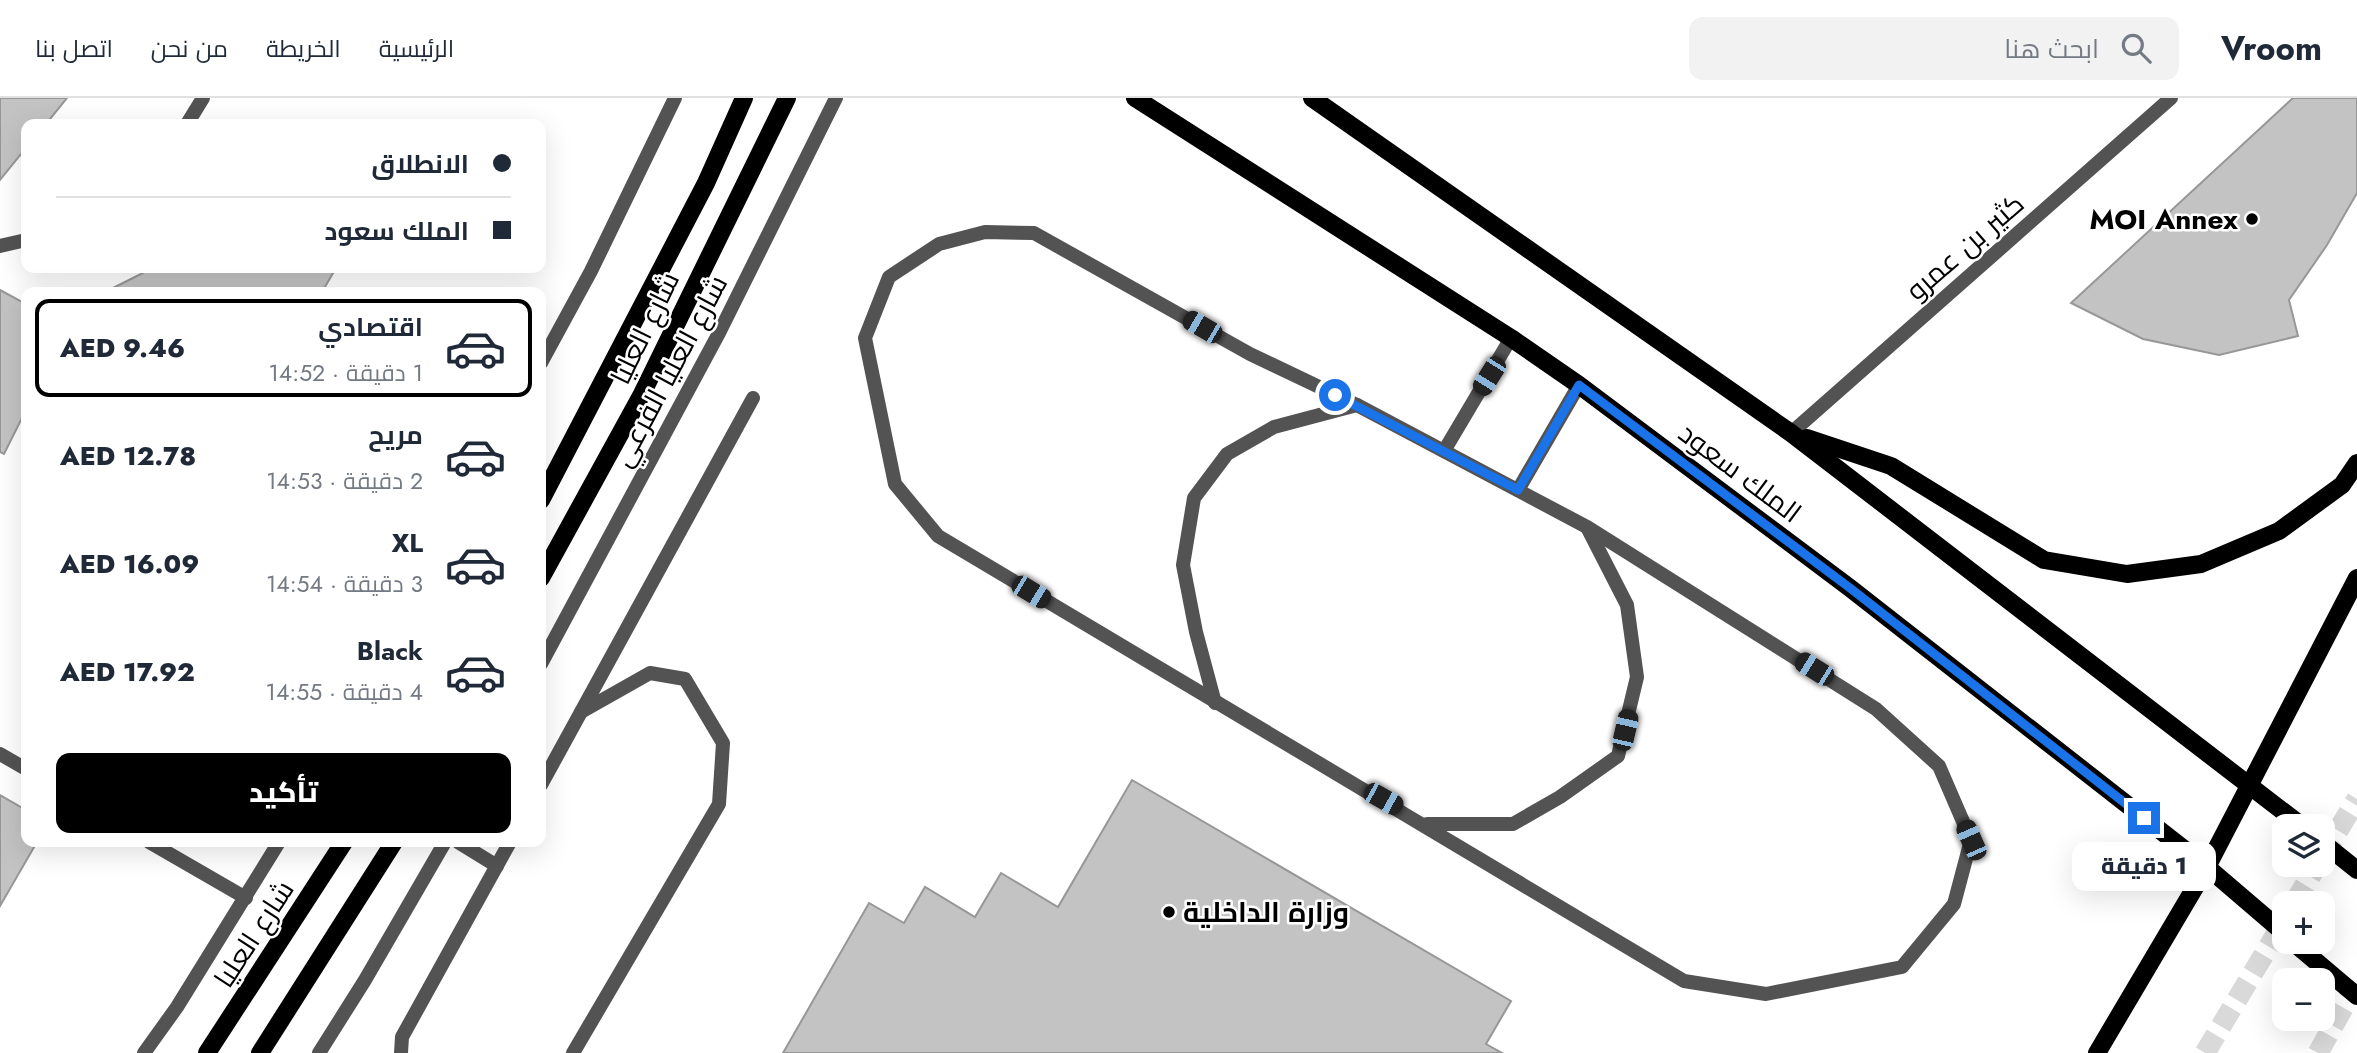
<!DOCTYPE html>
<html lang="ar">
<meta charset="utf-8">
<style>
body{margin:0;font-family:Jost,Cairo,sans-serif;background:#f2f2f3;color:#1f2937;direction:rtl;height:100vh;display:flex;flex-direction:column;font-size:26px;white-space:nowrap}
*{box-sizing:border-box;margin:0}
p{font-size:23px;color:#747a83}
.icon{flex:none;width:38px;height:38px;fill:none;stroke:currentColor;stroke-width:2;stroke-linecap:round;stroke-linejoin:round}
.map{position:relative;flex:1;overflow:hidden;direction:ltr}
.panel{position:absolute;left:21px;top:189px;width:525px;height:560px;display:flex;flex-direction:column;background:#fff;border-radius:14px;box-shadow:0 7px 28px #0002;direction:rtl}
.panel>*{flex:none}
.hud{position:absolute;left:21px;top:21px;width:525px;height:154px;border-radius:14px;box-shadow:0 7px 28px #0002;direction:rtl;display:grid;align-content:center;height:154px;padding:0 35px;background:#fff}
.controls{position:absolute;left:2272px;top:716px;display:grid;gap:14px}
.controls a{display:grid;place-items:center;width:63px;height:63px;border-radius:14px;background:#fff;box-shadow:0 7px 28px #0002;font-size:35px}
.end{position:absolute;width:32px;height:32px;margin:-16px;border:9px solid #1a73e8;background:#fff;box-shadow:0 0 0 4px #fff}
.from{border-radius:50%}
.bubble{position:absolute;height:49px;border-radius:14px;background:#fff;box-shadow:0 7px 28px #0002;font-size:23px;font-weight:800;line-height:49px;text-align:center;direction:rtl}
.car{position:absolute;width:21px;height:42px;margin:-21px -10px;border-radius:9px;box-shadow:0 0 5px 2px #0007;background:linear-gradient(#222 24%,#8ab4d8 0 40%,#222 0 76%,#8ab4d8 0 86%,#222 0)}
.hud b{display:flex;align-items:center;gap:24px;height:66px;font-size:26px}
.hud b+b{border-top:2px solid #e0e1e3}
.hud i{width:18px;height:18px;background:#1f2937}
ul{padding:12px 0 0;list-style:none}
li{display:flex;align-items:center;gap:21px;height:98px;margin:0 14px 10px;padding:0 21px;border:4px solid transparent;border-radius:14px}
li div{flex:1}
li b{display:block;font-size:26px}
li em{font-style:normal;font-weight:800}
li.selected{border-color:#000}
li>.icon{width:63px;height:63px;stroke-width:1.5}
.button{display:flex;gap:14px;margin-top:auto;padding:14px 35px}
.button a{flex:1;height:80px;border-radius:14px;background:#000;color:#fff;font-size:28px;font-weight:800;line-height:80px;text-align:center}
header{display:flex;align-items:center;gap:42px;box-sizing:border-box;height:98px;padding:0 35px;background:#fff;border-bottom:2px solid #e0e1e3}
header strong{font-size:33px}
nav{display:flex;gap:38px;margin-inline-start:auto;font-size:24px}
.search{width:490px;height:63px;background:#f2f2f3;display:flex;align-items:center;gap:18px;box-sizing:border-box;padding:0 24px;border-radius:14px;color:#747a83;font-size:26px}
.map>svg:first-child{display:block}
.building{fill:#c3c3c3;stroke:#979797;stroke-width:2}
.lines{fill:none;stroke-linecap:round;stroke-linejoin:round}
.motorway-tunnel{stroke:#d9d9d9;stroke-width:21;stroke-dasharray:21 10;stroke-linecap:butt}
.service{stroke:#535353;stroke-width:14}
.minor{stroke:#535353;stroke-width:14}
.tertiary{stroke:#535353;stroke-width:14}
.primary{stroke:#000;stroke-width:18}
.route{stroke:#1a73e8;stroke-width:9}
.poi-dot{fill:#000;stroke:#fff;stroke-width:2.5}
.labels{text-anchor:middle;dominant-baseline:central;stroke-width:5;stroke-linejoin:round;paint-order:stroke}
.poi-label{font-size:28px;font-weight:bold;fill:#000;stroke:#fff;text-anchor:end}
.street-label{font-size:28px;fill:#000;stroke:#fff}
</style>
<header>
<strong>Vroom</strong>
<div class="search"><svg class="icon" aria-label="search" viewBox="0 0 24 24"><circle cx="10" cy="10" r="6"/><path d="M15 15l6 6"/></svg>ابحث هنا</div>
<nav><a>الرئيسية</a><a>الخريطة</a><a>من نحن</a><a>اتصل بنا</a></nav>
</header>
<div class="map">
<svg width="2357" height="955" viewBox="0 0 2357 955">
<rect width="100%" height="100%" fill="#fff"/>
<g class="building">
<path d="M0 0H67L46 26H26V50L0 82Z"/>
<path d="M2293 0H2357V95L2327 147 2289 202 2298 238 2219 257 2143 241 2071 205Z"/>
<path d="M146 170H336L322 194H105L143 175Z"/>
<path d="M0 192 26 206V312L4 356 0 354Z"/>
<path d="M1132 682 1511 903 1486 946 1502 955H783L869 805 904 825 925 789 975 819 1001 775 1058 809Z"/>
<path d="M0 697 26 712V744H37L0 808Z"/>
</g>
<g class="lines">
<g class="motorway-tunnel">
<path d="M2322 759 2357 701"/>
<path d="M2294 805 2318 766"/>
<path d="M2205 955 2284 823"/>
<path d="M2318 955 2357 885"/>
</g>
<g class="service">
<path d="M187 26 203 0"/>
<path d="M985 134 1034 135 1250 256 1357 307 1587 429 1876 611 1939 668 1971 742 1954 806 1902 869 1766 896 1684 883 938 438 895 386 865 240 889 179 939 146Z"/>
<path d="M0 148 26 142"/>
<path d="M1444 353 1511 240"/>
<path d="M1518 392 1579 287"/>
<path d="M1215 605 1196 534 1183 467 1194 400 1227 356 1274 329 1357 307"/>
<path d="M0 656 26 671"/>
<path d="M541 687 753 300"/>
<path d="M1427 726H1513L1560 699 1618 658 1637 579 1627 507 1588 431"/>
<path d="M149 744 246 800"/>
<path d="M458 744 497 768"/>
<path d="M401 955 402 939 510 744"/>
<path d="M573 955 719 706 723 645 685 581 650 575 581 614"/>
</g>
<path class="minor" d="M1791 335 2171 0"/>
<g class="tertiary">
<path d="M541 265 591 173 675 0"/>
<path d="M541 566 719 235 836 0"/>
<path d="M144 955 177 909 279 744"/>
<path d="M319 955 365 882 445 744"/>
</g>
<g class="primary">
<path d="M1135 0 1511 240 1579 287 1850 490 2207 769 2284 835"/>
<path d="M1312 0 1791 335 2302 728"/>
<path d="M1807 340 1891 368 2044 462 2127 476 2201 466 2279 433 2342 387 2357 365"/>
<path d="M541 402 706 85 744 0"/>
<path d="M541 480 642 296 787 0"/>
<path d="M2322 744 2357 772"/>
<path d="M2293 844 2357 898"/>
<path d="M207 955 344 744"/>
<path d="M260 955 394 744"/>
<path d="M2097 955 2207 769 2357 480"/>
</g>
</g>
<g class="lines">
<path class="route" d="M1335 297 1518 392 1579 287 1850 490 2144 720"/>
</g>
<g class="poi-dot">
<circle cx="2252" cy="121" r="7"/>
<circle cx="1169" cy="814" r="7"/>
</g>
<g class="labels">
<g class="poi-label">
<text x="2238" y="121">MOI Annex</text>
<text x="1183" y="814" text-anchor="start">وزارة الداخلية</text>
</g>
<g class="street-label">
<text transform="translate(1965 149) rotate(-41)">كثير بن عمرو</text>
<text transform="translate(645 230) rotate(-64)">شارع العليا</text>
<text transform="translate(670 273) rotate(-62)">شارع العليا الفرعي</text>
<text transform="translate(1740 375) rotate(37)">الملك سعود</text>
<text transform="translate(254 836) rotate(-57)">شارع العليا</text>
</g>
</g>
</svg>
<div class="controls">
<a><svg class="icon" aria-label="layers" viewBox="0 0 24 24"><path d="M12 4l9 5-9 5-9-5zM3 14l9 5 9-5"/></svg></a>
<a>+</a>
<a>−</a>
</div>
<i class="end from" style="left:1335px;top:297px"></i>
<i class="end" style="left:2144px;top:720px"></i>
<div class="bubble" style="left:2072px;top:744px;width:144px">1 دقيقة</div>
<i class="car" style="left:1202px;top:229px;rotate:300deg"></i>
<i class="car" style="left:1489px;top:278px;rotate:212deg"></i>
<i class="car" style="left:1031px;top:494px;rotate:121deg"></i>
<i class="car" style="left:1814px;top:571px;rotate:302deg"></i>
<i class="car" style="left:1625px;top:632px;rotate:13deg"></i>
<i class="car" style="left:1383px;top:701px;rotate:119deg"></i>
<i class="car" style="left:1971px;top:742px;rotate:336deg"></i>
<div class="hud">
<b><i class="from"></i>الانطلاق</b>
<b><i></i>الملك سعود</b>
</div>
<section class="panel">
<ul>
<li class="selected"><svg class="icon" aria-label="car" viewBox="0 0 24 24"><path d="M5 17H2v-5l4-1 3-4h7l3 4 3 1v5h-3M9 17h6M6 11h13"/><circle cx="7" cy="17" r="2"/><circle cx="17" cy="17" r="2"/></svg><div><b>اقتصادي</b><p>1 دقيقة · 14:52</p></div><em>AED 9.46</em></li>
<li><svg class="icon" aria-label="car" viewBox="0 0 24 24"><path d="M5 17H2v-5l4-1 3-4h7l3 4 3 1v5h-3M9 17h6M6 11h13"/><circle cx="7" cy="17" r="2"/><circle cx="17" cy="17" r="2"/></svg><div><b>مريح</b><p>2 دقيقة · 14:53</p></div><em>AED 12.78</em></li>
<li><svg class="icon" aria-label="car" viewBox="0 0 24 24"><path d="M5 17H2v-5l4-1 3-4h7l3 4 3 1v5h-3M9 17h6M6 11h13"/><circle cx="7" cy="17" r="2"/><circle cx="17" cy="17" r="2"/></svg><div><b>XL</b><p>3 دقيقة · 14:54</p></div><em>AED 16.09</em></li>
<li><svg class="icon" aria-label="car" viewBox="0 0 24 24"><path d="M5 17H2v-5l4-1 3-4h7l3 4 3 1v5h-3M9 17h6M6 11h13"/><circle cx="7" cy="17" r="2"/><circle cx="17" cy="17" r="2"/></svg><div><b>Black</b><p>4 دقيقة · 14:55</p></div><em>AED 17.92</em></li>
</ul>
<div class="button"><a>تأكيد</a></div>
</section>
</div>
